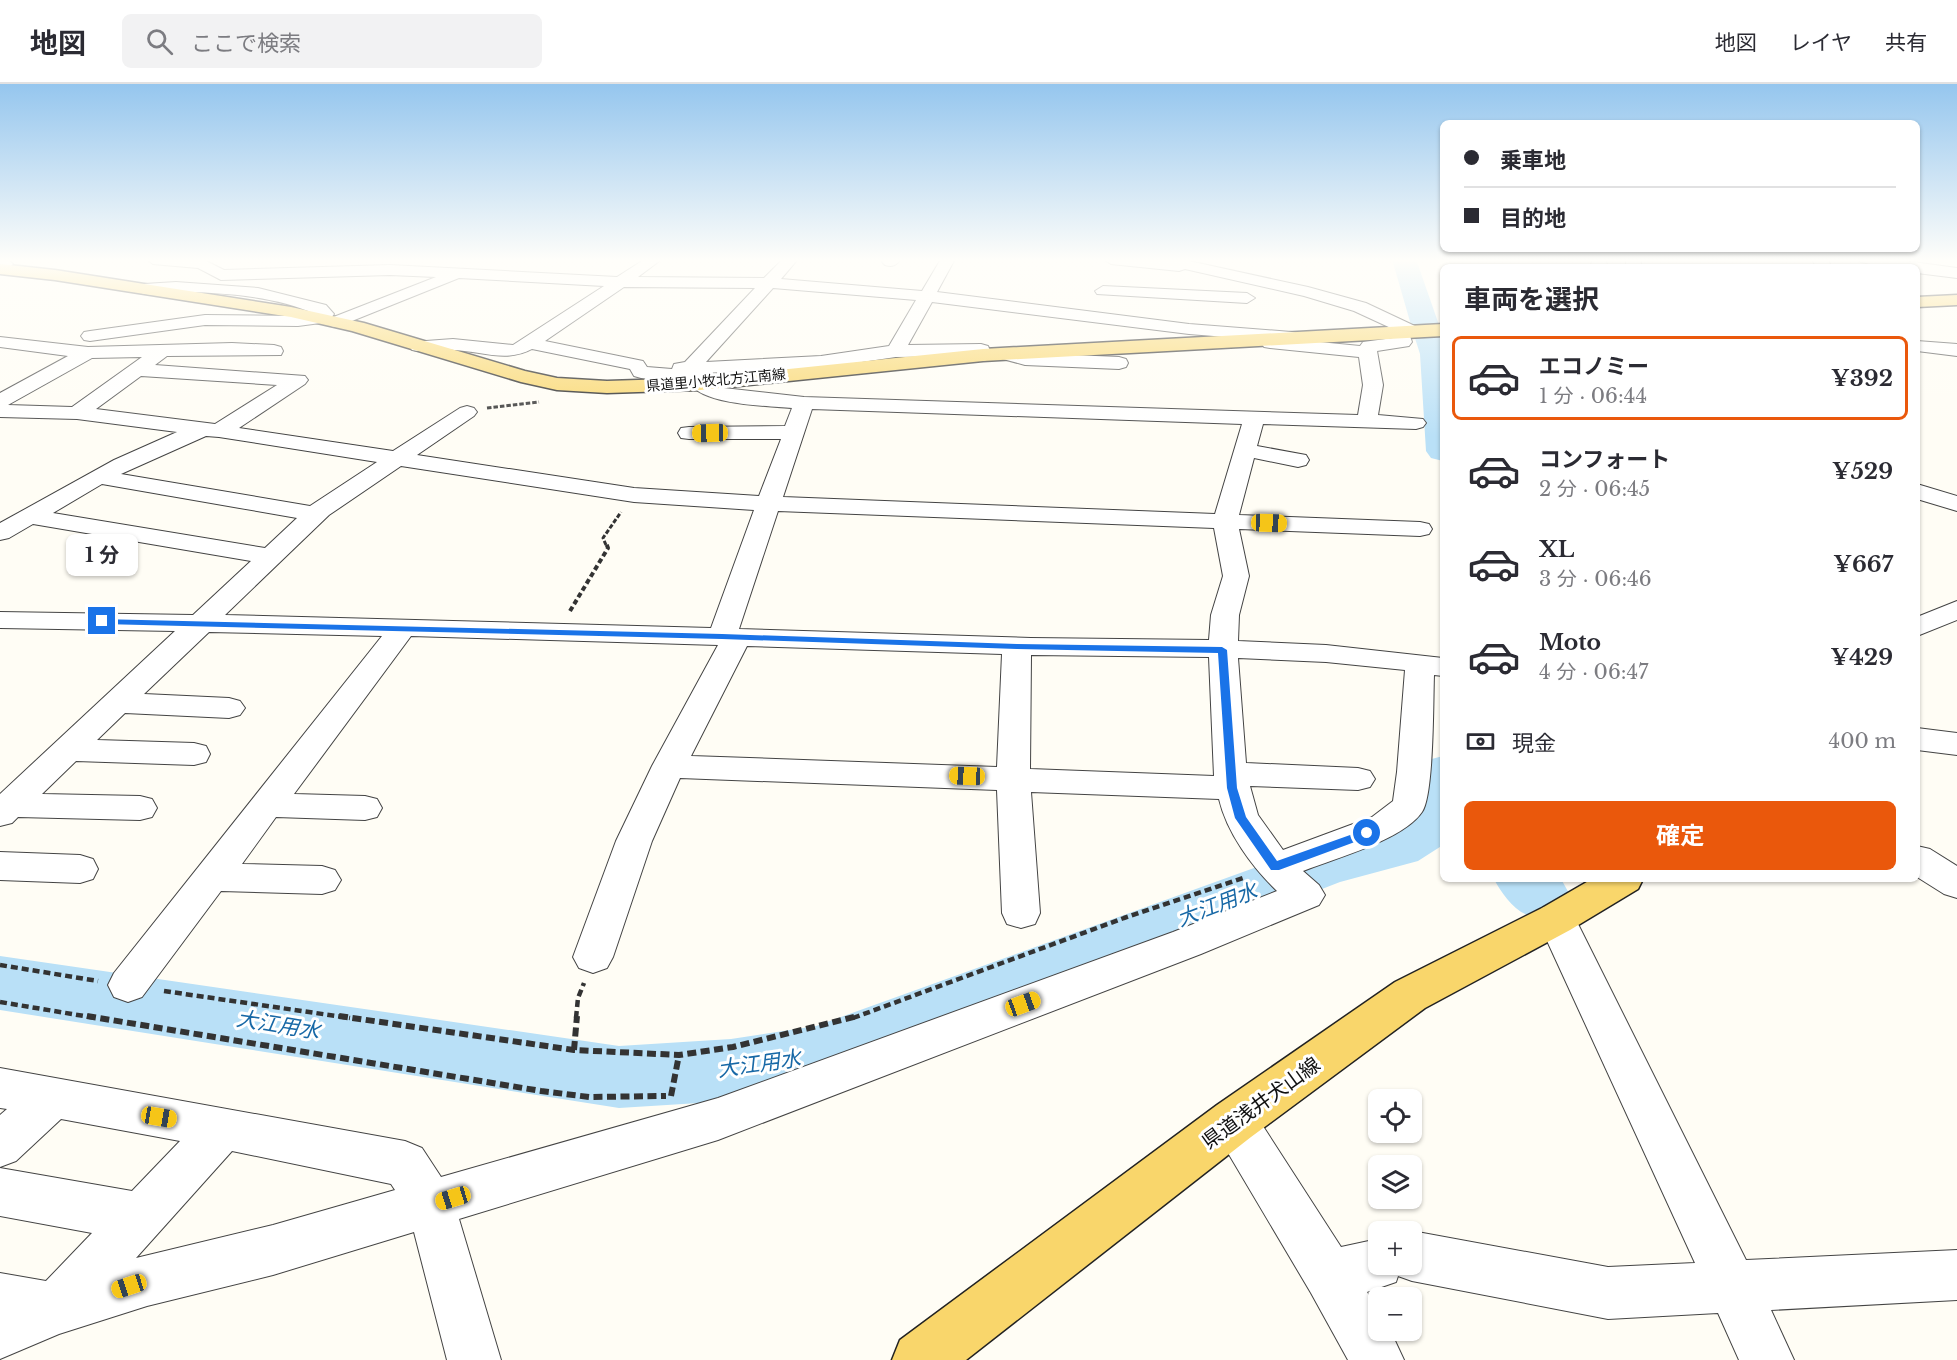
<!DOCTYPE html>
<html lang="ja">
<meta charset="utf-8">
<style>
body{margin:0;font-family:"Libre Baskerville","Noto Sans JP",serif;background:#f2f2f3;color:#2b2b33;height:100vh;display:flex;flex-direction:column;font-size:22px;white-space:nowrap}
*{box-sizing:border-box;margin:0}
p{font-size:20px;color:#7c7c81}
.icon{flex:none;width:33px;height:33px;fill:none;stroke:currentColor;stroke-width:2;stroke-linecap:round;stroke-linejoin:round}
.map{position:relative;flex:1;overflow:hidden}
.drawer{position:absolute;left:1440px;top:180px;width:480px;height:618px;display:flex;flex-direction:column;background:#fff;border-radius:9px;box-shadow:0 2px 4px #0004}
.drawer>*{flex:none}
.banner{position:absolute;left:1440px;top:36px;width:480px;height:132px;border-radius:9px;box-shadow:0 2px 4px #0004;display:grid;align-content:center;height:132px;padding:0 24px;background:#fff}
.tools{position:absolute;left:1368px;top:1005px;display:grid;gap:12px}
.tools a{display:grid;place-items:center;width:54px;height:54px;border-radius:9px;background:#fff;box-shadow:0 2px 4px #0004;font-size:30px}
.end{position:absolute;width:27px;height:27px;margin:-14px;border:8px solid #1a73e8;background:#fff;box-shadow:0 0 0 3px #fff}
.from{border-radius:50%}
.bubble{position:absolute;height:42px;border-radius:9px;background:#fff;box-shadow:0 2px 4px #0004;font-size:20px;font-weight:700;line-height:42px;text-align:center}
.car{position:absolute;width:18px;height:36px;margin:-18px -9px;border-radius:8px;box-shadow:0 0 4px 2px #0007;background:linear-gradient(#f5c518 24%,#345 0 40%,#f5c518 0 76%,#345 0 86%,#f5c518 0)}
.banner b{display:flex;align-items:center;gap:21px;height:57px;font-size:22px}
.banner b+b{border-top:2px solid #e1e1e2}
.banner i{width:15px;height:15px;background:#2b2b33}
ul{padding:0;list-style:none}
li{display:flex;align-items:center;gap:18px;height:84px;margin:0 12px 9px;padding:0 12px;border:3px solid transparent;border-radius:9px}
li div{flex:1}
li b{display:block;font-size:22px}
li em{font-style:normal;font-weight:700}
li.on{border-color:#ea580c}
li>.icon{width:54px;height:54px;stroke-width:1.5}
h2{padding:0 24px;font-size:27px;line-height:72px}
.pay{display:flex;align-items:center;gap:15px;height:66px;padding:0 24px;font-size:22px}
.pay p{margin-inline-start:auto}
.action{display:flex;gap:12px;margin-top:auto;padding:12px 24px}
.action a{flex:1;height:69px;border-radius:9px;background:#ea580c;color:#fff;font-size:24px;font-weight:700;line-height:69px;text-align:center}
header{display:flex;align-items:center;gap:36px;box-sizing:border-box;height:84px;padding:0 30px;background:#fff;border-bottom:2px solid #e1e1e2}
header strong{font-size:28px}
nav{display:flex;gap:33px;margin-inline-start:auto;font-size:21px}
.search{width:420px;height:54px;background:#f2f2f3;display:flex;align-items:center;gap:15px;box-sizing:border-box;padding:0 21px;border-radius:9px;color:#7c7c81;font-size:22px}
.map>svg:first-child{display:block}
.lines{fill:none;stroke-linecap:round;stroke-linejoin:round}
.river{fill:#b9e0f7;fill-rule:evenodd}
.minor-casing{stroke:#444;stroke-width:2}
.major-casing{stroke:#222;stroke-width:3}
.path-far3{stroke:#333;stroke-width:3;stroke-dasharray:4.5 2;stroke-linecap:butt}
.path-far2{stroke:#333;stroke-width:4;stroke-dasharray:5 3;stroke-linecap:butt}
.path-far1{stroke:#333;stroke-width:4.5;stroke-dasharray:7 4;stroke-linecap:butt}
.path{stroke:#333;stroke-width:6;stroke-dasharray:9 4.5;stroke-linecap:butt}
.minor{fill:#fff;fill-rule:evenodd}
.major{fill:#f9d66b;fill-rule:evenodd}
.route{fill:#1a73e8}
.labels{text-anchor:middle;dominant-baseline:central;stroke-width:6;stroke-linejoin:round;paint-order:stroke}
.far-street-label{font-size:14px;fill:#111;stroke:#fff}
.near-street-label{font-size:20px;fill:#111;stroke:#fff}
.near-water-label{font-size:21px;font-style:italic;fill:#1768a6;stroke:#fff}
</style>
<header>
<strong>地図</strong>
<div class="search"><svg class="icon" aria-label="search" viewBox="0 0 24 24"><circle cx="10" cy="10" r="6"/><path d="M15 15l6 6"/></svg>ここで検索</div>
<nav><a>地図</a><a>レイヤ</a><a>共有</a></nav>
</header>
<div class="map">
<svg width="1957" height="1276" viewBox="0 0 1957 1276">
<rect width="100%" height="100%" fill="#fffdf5"/>
<g class="lines">
<g class="river">
<path d="M1392 175H1416L1439 241 1436 245 1443 253V377L1431 374 1426 367 1420 270 1414 251 1417 247 1411 241Z"/>
<path d="M1443 672V761L1418 777 1340 798 816 1002 731 1017 619 1024 0 926V872L619 962 731 955 816 942 1307 765 1382 745 1403 733 1417 690 1424 677Z"/>
<path d="M1494 795H1561L1570 811 1561 827C1555 829 1548 832 1542 833 1520 836 1503 812 1494 795Z"/>
</g>
<g class="minor-casing">
<g id="minor">
<path d="M0 175H7L13 180 10 183 0 186Z"/>
<path d="M146 175H202L224 186 390 181 617 193 645 175H662L638 193 764 194 783 175H798L781 195 922 207 941 175H955L937 208 1189 240 1292 248 1298 249 1301 253 1299 256 1360 262 1363 258 1393 254V245L1354 227 1304 212 1185 185 1179 187 1111 180 1103 175H1180L1308 203 1366 219 1417 243 1420 247 1417 251 1410 252 1412 258 1409 262 1377 267 1383 301 1378 331 1423 335 1426 339 1423 343 1416 345 1263 340 1257 362 1306 371 1309 376 1306 381 1298 383 1254 374 1239 431 1420 438 1429 440 1432 445 1429 450 1420 452 1239 445 1249 492 1239 531 1238 557 1326 561 1443 574V592L1434 591C1433 616 1434 711 1422 728 1403 756 1336 774 1303 787L1319 801 1325 811 1319 821 1201 870 718 1056 459 1135 501 1276H447L414 1148 273 1191 147 1222 59 1250 0 1275V1189L46 1197 92 1149 0 1132V1084L132 1107 180 1057 61 1035 16 1077 0 1083V1031L7 1025 0 1024V984L405 1057 422 1064 441 1093 718 1014 1173 848 1277 807C1252 783 1227 749 1219 715L1031 708 1040 829 1035 840 1021 844 1007 840 1002 829 997 706 680 694 652 757 613 873 607 884 593 889 579 884 573 873 616 757 652 682 718 561 411 552 294 710 365 712 377 715 382 724 377 733 365 736 276 733 242 780 322 782 335 786 341 796 335 806 322 810 221 807 142 913 128 918 114 913 108 901 114 889 382 552 209 548 144 610 229 614 240 617 245 624 240 631 229 634 125 629 97 656 194 659 206 662 210 670 206 678 194 681 76 677 42 710 140 712 152 715 157 724 152 733 140 736 18 733 12 739 0 742V710L175 547 0 544V528L193 531 251 477 33 440 9 454 0 456V439L114 376 177 348 77 335 0 333V309L68 272 0 263V253L88 263 232 259 274 261 281 263 283 267 281 271 167 272 155 281 305 292 308 296 305 300 239 344 393 367 460 324 467 322 474 324 477 328 474 332 417 371 634 404 759 412 781 355H689L681 354 678 349 681 344 689 343 785 342 792 324C769 322 702 321 690 299L641 294 634 292 630 285 532 265C507 279 480 267 454 266 440 265 425 269 412 266L409 262 412 258 453 255 513 261 604 202 459 194 337 243 331 242 328 238 331 234 436 193 390 191 221 196 198 184 153 180ZM624 203 755 204 685 278 674 280 672 285 647 283 643 277 545 257ZM773 204 916 216 889 262 821 272 706 278ZM932 218 1189 250 1263 256 1261 259 1264 263 1270 264 1359 273 1363 301 1358 331 804 313 724 304 709 297 706 290 703 289 821 284 896 273 974 272 983 277 990 275 992 271 988 262 981 260 908 261ZM142 273 72 323 8 321 92 274ZM141 292 277 301 215 340 96 325ZM812 325 1242 340 1215 430 783 413ZM206 352 219 353 377 378 310 422 121 390ZM401 382 634 418 754 426 711 544 225 531 329 431ZM102 400 297 434 265 464 53 429ZM778 427 1214 444 1223 492 1211 531 1209 556 1031 554 739 545ZM747 562 1002 570 997 683 691 672ZM1031 571 1209 573 1214 692 1030 685ZM1238 574 1326 578 1405 586 1397 688 1393 717 1372 733 1283 766 1258 731 1250 702 1358 706 1370 703 1375 695 1370 687 1358 684 1246 679ZM232 1067 391 1100 395 1106 273 1141 136 1174Z"/>
<path d="M885 175H901C896 182 892 183 885 181L882 178Z"/>
<path d="M1592 175H1606L1607 183H1591Z"/>
<path d="M1626 175H1640L1642 183H1626Z"/>
<path d="M1812 175H1827L1832 183H1816Z"/>
<path d="M1858 175H1891L1957 184V194L1917 189V183H1885L1861 178Z"/>
<path d="M176 198 258 204 326 221 334 230 328 238 298 242 205 241 90 257 84 256 81 252 84 248 90 247 205 231 298 232 315 230C276 212 219 208 176 208 165 208 144 215 136 205L144 200Z"/>
<path d="M1103 202 1247 209 1255 214 1247 219 1097 210 1095 207Z"/>
<path d="M1917 257 1957 260V272L1917 267Z"/>
<path d="M1006 264 1025 269 1119 273 1126 275 1128 279 1126 283 1119 285 1025 281 999 274 997 270 999 266Z"/>
<path d="M1917 400 1957 412V427L1917 415Z"/>
<path d="M1957 517V536L1917 552V533Z"/>
<path d="M1917 644 1957 649V671L1917 666Z"/>
<path d="M1917 762 1930 765 1957 782V814L1944 810 1917 793Z"/>
<path d="M0 768 80 771 93 775 98 785 93 795 80 799 0 796Z"/>
<path d="M1556 820 1570 824 1746 1176 1957 1166V1216L1771 1226 1794 1276H1739L1718 1229 1608 1235 1412 1197 1398 1192 1396 1198 1367 1208 1378 1227V1246H1390L1404 1276H1348L1311 1209 1218 1052 1211 1037 1218 1022 1234 1016 1250 1022 1341 1163 1378 1155V1180H1412V1147L1608 1183 1695 1179 1537 835 1542 824Z"/>
</g>
</g>
<g class="major-casing">
<g id="major">
<path d="M0 180 55 186 291 223 364 239 525 287 557 294 607 297 700 294 983 265 1443 240V252L983 277 700 306 607 309 557 306 521 298 352 247 291 233 55 196 0 190Z"/>
<path d="M1957 211V221L1917 223V213Z"/>
<path d="M1592 795H1643L1638 805 1570 846 1425 924 1251 1053 966 1276H892L900 1256 1217 1021 1395 898 1542 824Z"/>
</g>
</g>
<g class="path-far3">
<path d="M487 324 539 318"/>
<path d="M606 461 603 454 621 428"/>
</g>
<path class="path-far2" d="M570 527 608 464 606 459"/>
<g class="path-far1">
<path d="M0 881 98 897"/>
<path d="M164 907 350 934"/>
<path d="M0 918 96 934"/>
<path d="M576 934 578 914 584 899"/>
<path d="M853 934 1124 834 1246 793"/>
</g>
<g class="path">
<path d="M87 932 541 1007 589 1013 666 1012"/>
<path d="M339 932 574 966 679 971 733 963 858 932"/>
<path d="M574 966 577 932"/>
<path d="M671 1012 679 971"/>
</g>
<use href="#minor" class="minor"/>
<use href="#major" class="major"/>
</g>
<linearGradient id="sky" x2="0" y2="1"><stop stop-color="#95c6ee"/><stop offset="0.5" stop-color="#fffefa"/><stop offset="1" stop-color="#fffefa" stop-opacity="0"/></linearGradient>
<rect width="1957" height="353" fill="url(#sky)"/>
<path class="route" d="M99 535 722 550 1017 560 1222 563 1227 566 1237 704 1246 733 1277 777 1367 745 1373 749 1371 752 1279 786H1271L1235 734 1227 704 1218 569 1017 565 722 555 102 540 99 539Z"/>
<g class="labels">
<g class="far-street-label">
<text transform="translate(716 296) rotate(-5)">県道里小牧北方江南線</text>
</g>
<g class="near-street-label">
<text transform="translate(1261 1019) rotate(-36)">県道浅井犬山線</text>
</g>
<g class="near-water-label">
<text transform="translate(1217 821) rotate(-21)">大江用水</text>
<text transform="translate(278 941) rotate(9)">大江用水</text>
<text transform="translate(759 980) rotate(-8)">大江用水</text>
</g>
</g>
</svg>
<div class="tools">
<a><svg class="icon" aria-label="locate" viewBox="0 0 24 24"><circle cx="12" cy="12" r="6"/><path d="M12 2v4M12 18v4M2 12h4M18 12h4"/></svg></a>
<a><svg class="icon" aria-label="layers" viewBox="0 0 24 24"><path d="M12 4l9 5-9 5-9-5zM3 14l9 5 9-5"/></svg></a>
<a>+</a>
<a>−</a>
</div>
<i class="end from" style="left:1367px;top:749px"></i>
<i class="end" style="left:102px;top:537px"></i>
<div class="bubble" style="left:66px;top:450px;width:72px">1 分</div>
<i class="car" style="left:710px;top:349px;rotate:269deg"></i>
<i class="car" style="left:1269px;top:439px;rotate:92deg"></i>
<i class="car" style="left:967px;top:692px;rotate:272deg"></i>
<i class="car" style="left:1023px;top:920px;rotate:70deg"></i>
<i class="car" style="left:159px;top:1033px;rotate:100deg"></i>
<i class="car" style="left:453px;top:1114px;rotate:253deg"></i>
<i class="car" style="left:129px;top:1202px;rotate:252deg"></i>
<div class="banner">
<b><i class="from"></i>乗車地</b>
<b><i></i>目的地</b>
</div>
<section class="drawer">
<h2>車両を選択</h2>
<ul>
<li class="on"><svg class="icon" aria-label="car" viewBox="0 0 24 24"><path d="M5 17H2v-5l4-1 3-4h7l3 4 3 1v5h-3M9 17h6M6 11h13"/><circle cx="7" cy="17" r="2"/><circle cx="17" cy="17" r="2"/></svg><div><b>エコノミー</b><p>1 分 · 06:44</p></div><em>¥392</em></li>
<li><svg class="icon" aria-label="car" viewBox="0 0 24 24"><path d="M5 17H2v-5l4-1 3-4h7l3 4 3 1v5h-3M9 17h6M6 11h13"/><circle cx="7" cy="17" r="2"/><circle cx="17" cy="17" r="2"/></svg><div><b>コンフォート</b><p>2 分 · 06:45</p></div><em>¥529</em></li>
<li><svg class="icon" aria-label="car" viewBox="0 0 24 24"><path d="M5 17H2v-5l4-1 3-4h7l3 4 3 1v5h-3M9 17h6M6 11h13"/><circle cx="7" cy="17" r="2"/><circle cx="17" cy="17" r="2"/></svg><div><b>XL</b><p>3 分 · 06:46</p></div><em>¥667</em></li>
<li><svg class="icon" aria-label="car" viewBox="0 0 24 24"><path d="M5 17H2v-5l4-1 3-4h7l3 4 3 1v5h-3M9 17h6M6 11h13"/><circle cx="7" cy="17" r="2"/><circle cx="17" cy="17" r="2"/></svg><div><b>Moto</b><p>4 分 · 06:47</p></div><em>¥429</em></li>
</ul>
<div class="pay"><svg class="icon" aria-label="cash" viewBox="0 0 24 24"><path d="M3 7h18v10H3z"/><circle cx="12" cy="12" r="2"/></svg>現金<p>400 m</p></div>
<div class="action"><a>確定</a></div>
</section>
</div>
